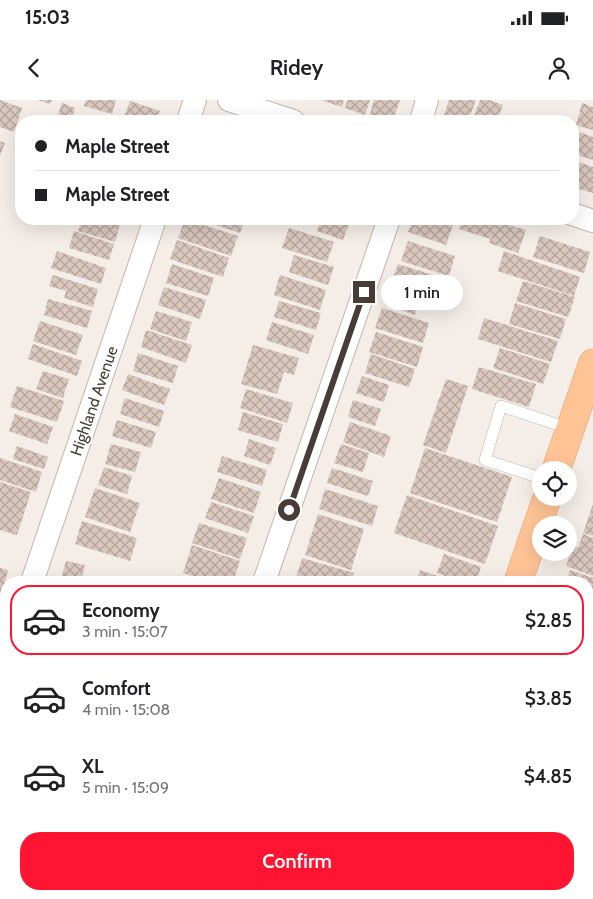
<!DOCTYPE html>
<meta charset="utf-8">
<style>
body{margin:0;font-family:Cabin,sans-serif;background:#f6f6f6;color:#202124;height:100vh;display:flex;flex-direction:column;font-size:19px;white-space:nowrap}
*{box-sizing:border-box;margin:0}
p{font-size:16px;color:#757577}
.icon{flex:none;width:28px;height:28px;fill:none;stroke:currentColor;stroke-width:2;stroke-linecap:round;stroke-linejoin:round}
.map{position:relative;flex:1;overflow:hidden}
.sheet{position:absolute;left:0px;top:476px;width:594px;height:324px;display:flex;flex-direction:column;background:#fff;border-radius:20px 20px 0 0;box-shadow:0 5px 20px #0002}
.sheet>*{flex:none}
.banner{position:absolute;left:15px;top:15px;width:564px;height:110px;border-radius:20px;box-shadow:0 5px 20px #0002;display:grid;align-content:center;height:110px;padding:0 20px;background:#fff}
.controls{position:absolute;left:532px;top:361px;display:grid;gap:10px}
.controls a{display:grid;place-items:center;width:45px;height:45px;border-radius:50%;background:#fff;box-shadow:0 5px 20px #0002;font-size:25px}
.end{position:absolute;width:22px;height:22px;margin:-11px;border:6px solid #483c36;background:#fff;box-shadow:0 0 0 2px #fff}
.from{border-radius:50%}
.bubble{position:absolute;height:35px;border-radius:18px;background:#fff;box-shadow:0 5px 20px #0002;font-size:16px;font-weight:600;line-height:35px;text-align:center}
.banner b{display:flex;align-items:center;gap:18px;height:48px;font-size:19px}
.banner b+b{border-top:1px solid #e0e0e0}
.banner i{width:12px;height:12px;background:#202124}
ul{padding:9px 0 0;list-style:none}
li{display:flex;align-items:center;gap:15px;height:70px;margin:0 10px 8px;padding:0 10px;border:2px solid transparent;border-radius:20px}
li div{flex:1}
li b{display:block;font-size:19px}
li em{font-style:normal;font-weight:600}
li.active{border-color:#ff1431}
li>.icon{width:45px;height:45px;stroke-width:1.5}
.button{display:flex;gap:10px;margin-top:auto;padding:10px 20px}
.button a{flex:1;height:58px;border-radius:20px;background:#ff1431;color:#fff;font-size:20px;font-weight:600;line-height:58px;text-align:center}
.status{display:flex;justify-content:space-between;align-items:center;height:35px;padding:0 25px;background:#fff;direction:ltr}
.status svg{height:14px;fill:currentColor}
header{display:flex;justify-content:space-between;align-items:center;height:65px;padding:0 20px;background:#fff;font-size:22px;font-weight:600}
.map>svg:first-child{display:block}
.grass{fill:url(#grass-tufts)}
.building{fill:url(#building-cross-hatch)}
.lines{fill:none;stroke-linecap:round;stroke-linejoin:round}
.service-casing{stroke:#c4b5ac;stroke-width:12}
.minor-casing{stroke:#c4b5ac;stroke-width:24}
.primary-casing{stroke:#eb9b5f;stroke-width:29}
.service{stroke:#fff;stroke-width:11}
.minor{stroke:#fff;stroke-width:22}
.primary{stroke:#ffc496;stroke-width:28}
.route{stroke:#483c36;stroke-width:6}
.labels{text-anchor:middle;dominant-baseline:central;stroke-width:4;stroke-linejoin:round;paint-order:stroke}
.street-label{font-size:16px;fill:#483c36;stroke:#fff}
</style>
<div class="status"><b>15:03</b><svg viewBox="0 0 49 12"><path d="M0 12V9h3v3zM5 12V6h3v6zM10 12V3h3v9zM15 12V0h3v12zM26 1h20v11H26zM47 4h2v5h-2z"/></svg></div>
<header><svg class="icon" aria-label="back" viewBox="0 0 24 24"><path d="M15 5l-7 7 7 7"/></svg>Ridey<svg class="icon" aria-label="person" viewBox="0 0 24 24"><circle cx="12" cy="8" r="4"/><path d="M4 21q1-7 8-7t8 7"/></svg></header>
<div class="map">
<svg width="593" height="799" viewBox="0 0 593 799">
<defs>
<pattern id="grass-tufts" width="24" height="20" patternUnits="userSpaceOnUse" patternTransform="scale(1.25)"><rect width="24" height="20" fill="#e1ebae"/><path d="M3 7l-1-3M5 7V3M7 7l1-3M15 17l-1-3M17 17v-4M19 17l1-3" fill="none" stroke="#c3ca96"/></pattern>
<pattern id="building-cross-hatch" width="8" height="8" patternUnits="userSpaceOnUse" patternTransform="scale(1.25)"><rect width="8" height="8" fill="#dac8bf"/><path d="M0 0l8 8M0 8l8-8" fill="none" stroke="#b3a49c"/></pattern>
</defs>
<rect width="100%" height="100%" fill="#f5ede7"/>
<g class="grass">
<path d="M0 694 6 696V791L0 790Z"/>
<path d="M15 794H373L372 799H35Z"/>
</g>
<g class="building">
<path d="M0 0 22 8 14 32 0 27Z"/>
<path d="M38 0H52L50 4Z"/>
<path d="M86 0H116L112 14 84 6Z"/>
<path d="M321 0H344L342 7Z"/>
<path d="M347 0H370L365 15 345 8Z"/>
<path d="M374 0H400L393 21H381L369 17Z"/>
<path d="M449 0H476L468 21H442Z"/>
<path d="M480 0H489L503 5 497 21H472Z"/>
<path d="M130 1 160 11 156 21 123 20Z"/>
<path d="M62 3 75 8 71 21H56Z"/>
<path d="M582 3 593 7V30L576 25Z"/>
<path d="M107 17 118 21H105Z"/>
<path d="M579 32 593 37V60L572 53Z"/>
<path d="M0 41 5 43 0 56Z"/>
<path d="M572 60 593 67V93L572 87Z"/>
<path d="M82 119H113L121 121 115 142 78 131Z"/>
<path d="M185 119 238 136 231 156 178 138Z"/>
<path d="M198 119H245L240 133Z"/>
<path d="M321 119H334L349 124 343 140 317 131Z"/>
<path d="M413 119H455L446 145 408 132Z"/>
<path d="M462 119H489L526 130 518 153 489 143 496 124 490 139 459 129Z"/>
<path d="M289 128 334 142 327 162 282 148Z"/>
<path d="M74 131 114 144 109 160 69 148Z"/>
<path d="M540 136 590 152 584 173 533 157Z"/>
<path d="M177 140 229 158 223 177 170 159Z"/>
<path d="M408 141 455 156 449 176 401 161Z"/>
<path d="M57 151 106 168 101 184 51 168Z"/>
<path d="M504 151 580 177 574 196 498 171Z"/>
<path d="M294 155 334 167 328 185 289 172Z"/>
<path d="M172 164 214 178 208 196 166 183Z"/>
<path d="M398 164 445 179 439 199 391 184Z"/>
<path d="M53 175 98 189 93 207 64 198 66 191 49 186Z"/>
<path d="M280 175 326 190 320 210 274 195Z"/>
<path d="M523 181 575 197 568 217 516 201Z"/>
<path d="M164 187 206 200 200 219 158 205Z"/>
<path d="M393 187 421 196 415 215 387 205Z"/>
<path d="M48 199 92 211 87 228 44 215Z"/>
<path d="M279 201 321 213 316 230 274 217Z"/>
<path d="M515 203 566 219 560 239 509 224Z"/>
<path d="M382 208 429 223 423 243 375 228Z"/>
<path d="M156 211 192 222 186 241 150 229Z"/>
<path d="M484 218 558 241 551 262 478 239Z"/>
<path d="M40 221 83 235 76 255 33 241Z"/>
<path d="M272 222 314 235 308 254 266 240Z"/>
<path d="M146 230 192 245 186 263 141 247Z"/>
<path d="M376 232 423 247 417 267 369 252Z"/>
<path d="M33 244 82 261 77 276 28 259Z"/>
<path d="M253 245 299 258 294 275 284 272 277 294 241 284Z"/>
<path d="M500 248 550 264 543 284 493 268Z"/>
<path d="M138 253 178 266 173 283 133 271Z"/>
<path d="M371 254 415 269 409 287 365 273Z"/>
<path d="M479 267 536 284 529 307 472 289Z"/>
<path d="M43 271 69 279 63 298 36 289Z"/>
<path d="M128 274 170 289 164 305 122 290Z"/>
<path d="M362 276 389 285 384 302 356 293Z"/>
<path d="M446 279 468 286 446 353 423 345Z"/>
<path d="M17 286 64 301 57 322 10 307Z"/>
<path d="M246 289 293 303 287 323 240 308Z"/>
<path d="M125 298 164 311 159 327 120 314Z"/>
<path d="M353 300 381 309 375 326 348 317Z"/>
<path d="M243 312 283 324 278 342 238 330Z"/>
<path d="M15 314 53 327 47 344 9 331Z"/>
<path d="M117 320 156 332 151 348 112 336Z"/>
<path d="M350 322 391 336 384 357 343 342Z"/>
<path d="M249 339 276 348 270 365 244 356Z"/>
<path d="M111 344 141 352 135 372 105 364Z"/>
<path d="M341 344 369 353 363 372 334 363Z"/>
<path d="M17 346 48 357 44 369 13 359Z"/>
<path d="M425 348 512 377 497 422 410 393Z"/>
<path d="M222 356 267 370 262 386 217 372Z"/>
<path d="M0 358 42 372 36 392 0 380Z"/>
<path d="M104 367 132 376 127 394 98 385Z"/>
<path d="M332 368 373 381 368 396 327 383Z"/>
<path d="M219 378 261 392 254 413 211 399Z"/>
<path d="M0 382 31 392 17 435 0 430Z"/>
<path d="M95 388 140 403 130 432 85 417Z"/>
<path d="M325 389 378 406 372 426 319 409Z"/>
<path d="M407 395 498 426 485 464 394 433Z"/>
<path d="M211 402 254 416 248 433 205 418Z"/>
<path d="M593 404V436L583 433Z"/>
<path d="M318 414 364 429 351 470 305 455Z"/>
<path d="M82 421 137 438 130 461 75 444Z"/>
<path d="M199 423 247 438 240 459 192 443Z"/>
<path d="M583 434 593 438V476L566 466 573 446 578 448Z"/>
<path d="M192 445 240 461 233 482H211L183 473Z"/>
<path d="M444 454 481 467 476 482H464L437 473Z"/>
<path d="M302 458 354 473 351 482H311L296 478Z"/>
<path d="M66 461 85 465 81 482H60Z"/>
<path d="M0 468 8 470 1 498H0Z"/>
<path d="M420 470 455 482H416Z"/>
<path d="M570 470 593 478V545L591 552 588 551V482H566Z"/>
<path d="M588 554 592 556 588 569Z"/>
<path d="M0 597 6 598V608L1 628Z"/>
<path d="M6 620V646L0 644Z"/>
<path d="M588 626 593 628 588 648Z"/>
<path d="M588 650 593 652V676L588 674Z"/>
<path d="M592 764 593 799H585L588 794Z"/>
<path d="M457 794H503L501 799H456Z"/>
<path d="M557 794H579L578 799 556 797Z"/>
</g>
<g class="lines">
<g class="service-casing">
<path id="service" d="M541 378 485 360 501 306 571 329"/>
</g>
<g class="minor-casing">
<g id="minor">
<path d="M229 0 293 21"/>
<path d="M188 21 195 0"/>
<path d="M421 21 427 0"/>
<path d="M572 114 593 121"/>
<path d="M32 482 155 119"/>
<path d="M264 482 389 119"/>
<path d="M0 561 6 563"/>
<path d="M588 703 593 705"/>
</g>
</g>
<g class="primary-casing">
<g id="primary">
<path d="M556 370 593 263"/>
<path d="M518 482 547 398"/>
<path d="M416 799 417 794"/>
</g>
</g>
<use href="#service" class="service"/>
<use href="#minor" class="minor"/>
<use href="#primary" class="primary"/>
</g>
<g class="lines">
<path class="route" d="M289 410 364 192"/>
</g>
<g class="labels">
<g class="street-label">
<text transform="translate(94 301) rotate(-71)">Highland Avenue</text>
</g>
</g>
</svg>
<div class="controls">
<a><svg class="icon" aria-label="locate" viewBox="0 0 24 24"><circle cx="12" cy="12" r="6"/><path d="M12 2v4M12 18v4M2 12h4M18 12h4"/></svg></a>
<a><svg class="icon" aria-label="layers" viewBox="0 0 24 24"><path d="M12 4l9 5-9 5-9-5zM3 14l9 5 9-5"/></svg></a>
</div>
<i class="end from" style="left:289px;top:410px"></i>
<i class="end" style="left:364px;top:192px"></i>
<div class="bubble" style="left:381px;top:175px;width:82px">1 min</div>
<div class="banner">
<b><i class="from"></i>Maple Street</b>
<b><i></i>Maple Street</b>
</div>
<section class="sheet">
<ul>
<li class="active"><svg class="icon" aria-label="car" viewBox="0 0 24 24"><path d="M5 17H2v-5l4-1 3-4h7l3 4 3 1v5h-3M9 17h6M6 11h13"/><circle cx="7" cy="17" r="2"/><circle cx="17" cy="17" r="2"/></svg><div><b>Economy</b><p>3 min · 15:07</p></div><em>$2.85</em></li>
<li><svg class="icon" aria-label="car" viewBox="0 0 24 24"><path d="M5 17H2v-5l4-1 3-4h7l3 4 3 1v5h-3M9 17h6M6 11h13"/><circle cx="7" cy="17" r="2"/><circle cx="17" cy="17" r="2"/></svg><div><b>Comfort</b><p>4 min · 15:08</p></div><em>$3.85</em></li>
<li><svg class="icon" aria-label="car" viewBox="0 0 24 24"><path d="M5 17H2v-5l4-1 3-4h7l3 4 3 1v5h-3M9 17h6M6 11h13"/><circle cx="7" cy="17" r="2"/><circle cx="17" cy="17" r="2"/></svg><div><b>XL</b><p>5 min · 15:09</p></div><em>$4.85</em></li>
</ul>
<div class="button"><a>Confirm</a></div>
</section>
</div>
